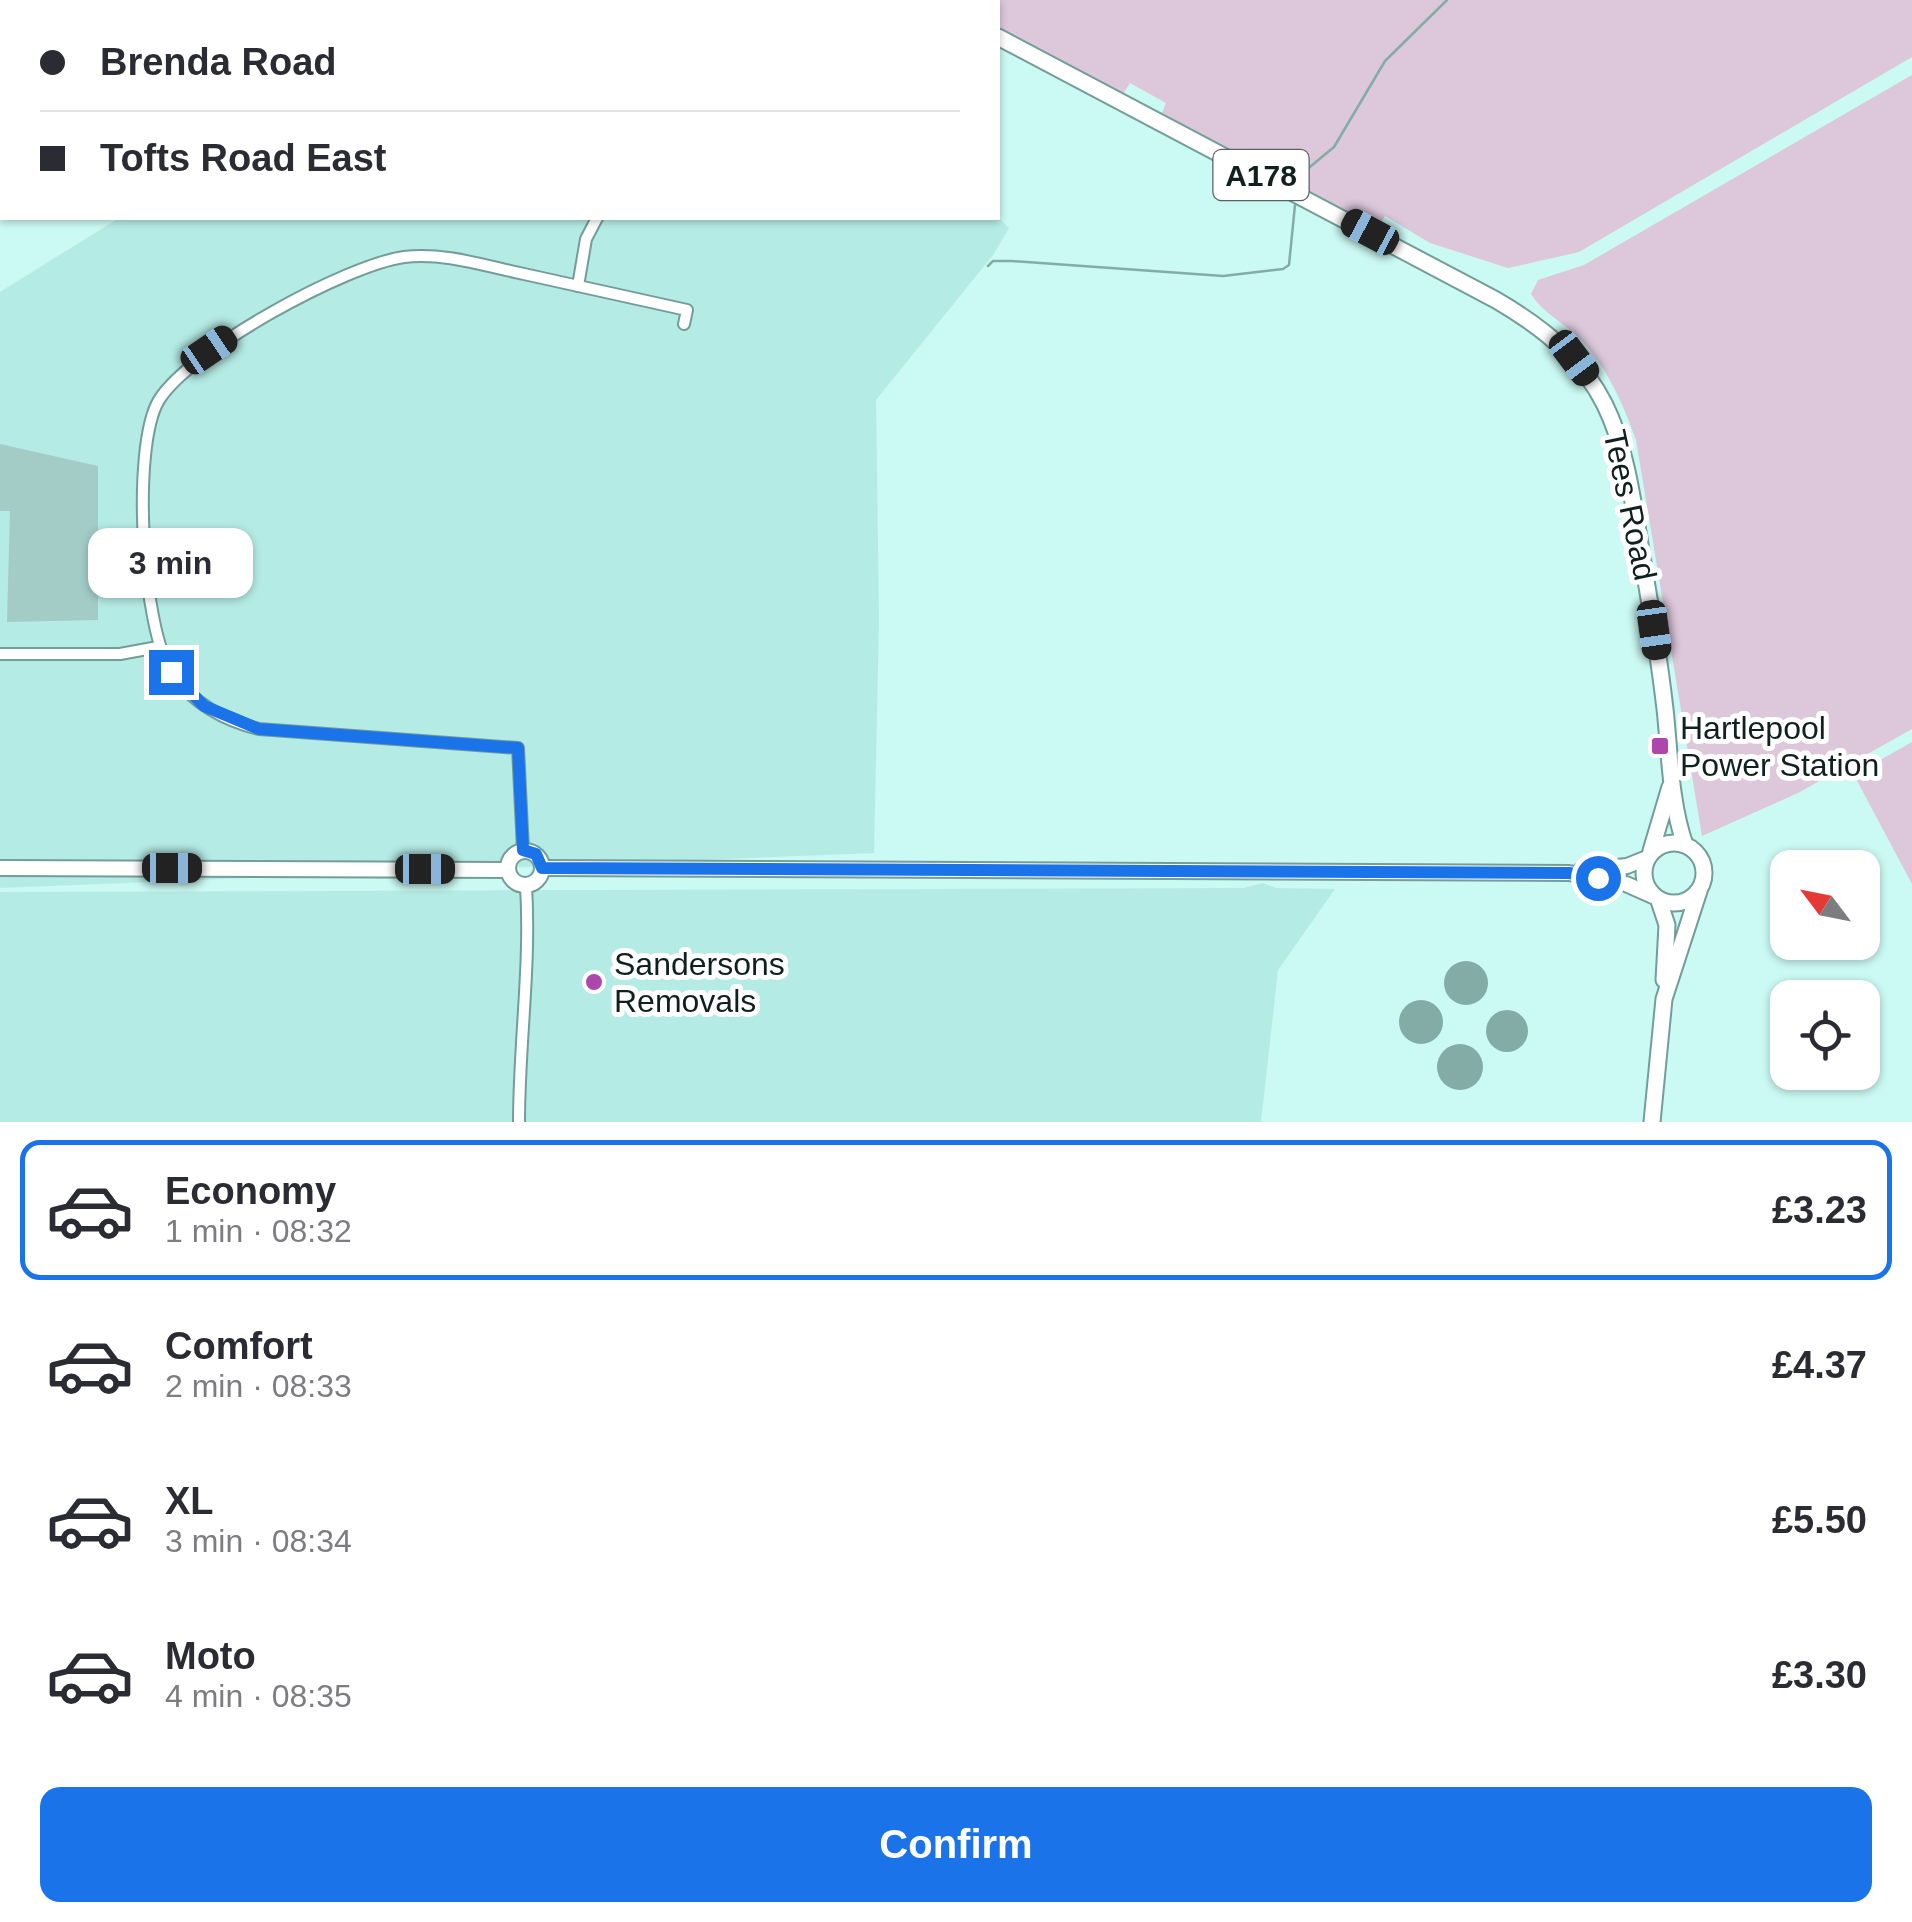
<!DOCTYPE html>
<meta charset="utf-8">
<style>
body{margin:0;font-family:Helvetica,sans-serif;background:#f7f7f7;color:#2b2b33;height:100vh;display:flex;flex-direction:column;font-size:38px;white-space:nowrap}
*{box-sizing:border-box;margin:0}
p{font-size:32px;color:#7c7c81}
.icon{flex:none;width:55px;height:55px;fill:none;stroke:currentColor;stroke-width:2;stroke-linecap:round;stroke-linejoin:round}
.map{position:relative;height:1122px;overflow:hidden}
.sheet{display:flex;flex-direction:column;background:#fff;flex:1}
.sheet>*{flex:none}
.top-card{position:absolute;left:0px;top:0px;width:1000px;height:220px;box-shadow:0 2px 8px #0004;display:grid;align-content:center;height:220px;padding:0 40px;background:#fff}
.needle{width:65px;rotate:302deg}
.buttons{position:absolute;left:1770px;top:850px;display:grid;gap:20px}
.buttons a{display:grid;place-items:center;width:110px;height:110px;border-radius:20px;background:#fff;box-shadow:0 2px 8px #0004;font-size:50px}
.end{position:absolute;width:45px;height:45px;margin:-22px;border:12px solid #1a73e8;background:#fff;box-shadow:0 0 0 5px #fff}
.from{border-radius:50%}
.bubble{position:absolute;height:70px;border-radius:20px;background:#fff;box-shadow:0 2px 8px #0004;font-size:32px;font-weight:800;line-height:70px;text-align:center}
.car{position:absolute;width:30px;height:60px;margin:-30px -15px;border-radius:12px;box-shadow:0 0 8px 2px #0007;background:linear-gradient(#222 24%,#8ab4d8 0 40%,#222 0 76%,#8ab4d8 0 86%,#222 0)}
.top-card b{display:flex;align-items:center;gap:35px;height:95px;font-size:38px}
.top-card b+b{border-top:2px solid #e1e1e2}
.top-card i{width:25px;height:25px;background:#2b2b33}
ul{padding:18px 0 0;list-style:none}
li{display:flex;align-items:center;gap:30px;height:140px;margin:0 20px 15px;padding:0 20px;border:5px solid transparent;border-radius:20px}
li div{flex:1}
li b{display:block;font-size:38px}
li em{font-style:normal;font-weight:800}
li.active{border-color:#1a73e8}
li>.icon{width:90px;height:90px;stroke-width:1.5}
.button{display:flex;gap:20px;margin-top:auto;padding:20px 40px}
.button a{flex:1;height:115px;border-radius:20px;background:#1a73e8;color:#fff;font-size:40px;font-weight:800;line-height:115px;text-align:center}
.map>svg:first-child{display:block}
.built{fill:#b5ebe5}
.green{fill:#dcc7db}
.water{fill:#84aca7}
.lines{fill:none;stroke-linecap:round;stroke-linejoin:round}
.stream{stroke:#84aca7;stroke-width:2.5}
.building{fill:#a3ccc7}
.minor-casing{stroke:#739d99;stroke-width:14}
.secondary-casing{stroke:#739d99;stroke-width:18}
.primary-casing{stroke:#739d99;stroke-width:19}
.minor{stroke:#fff;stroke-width:10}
.secondary{stroke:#fff;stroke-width:14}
.primary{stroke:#fff;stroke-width:15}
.route{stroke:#1a73e8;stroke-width:12}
.poi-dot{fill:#ad47ab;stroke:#fff;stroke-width:4}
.labels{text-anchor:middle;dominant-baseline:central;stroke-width:10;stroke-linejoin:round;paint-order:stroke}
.shield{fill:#fff;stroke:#576362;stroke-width:2.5}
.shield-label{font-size:30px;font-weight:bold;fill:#0f201e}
.street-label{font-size:32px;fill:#0f201e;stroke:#fff}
.poi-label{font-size:32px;fill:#0f201e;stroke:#fff;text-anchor:start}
</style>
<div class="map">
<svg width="1912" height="1122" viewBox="0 0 1912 1122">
<rect width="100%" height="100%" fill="#cbf9f3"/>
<g class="built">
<path d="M998 217 1009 228 993 255 876 400 879 619 874 853 0 888V292L119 218Z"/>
<path d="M1263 883 1276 888 1335 889 1278 970 1261 1122H0V892L1244 888Z"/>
</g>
<g class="green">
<path d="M946 0H1912V57L1579 252 1508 268 1430 243 1385 216 1381 222 1341 211 1160 118 1166 103 1130 83 1123 94H1116L998 28V2Z"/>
<path d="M1912 75V729L1798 793 1702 836 1636 440C1622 401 1604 359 1571 331 1556 318 1542 311 1531 294L1538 280 1584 265Z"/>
<path d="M1912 742V884L1854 775Z"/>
</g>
<g class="water">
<circle cx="1466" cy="983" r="22"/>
<circle cx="1421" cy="1022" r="22"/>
<circle cx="1507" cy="1031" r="21"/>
<circle cx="1460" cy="1067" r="23"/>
</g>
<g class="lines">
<g class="stream">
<path d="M1298 186 1305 171 1334 147 1385 61 1447 0"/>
<path d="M988 266 993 261H1011L1223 276 1283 269 1289 265 1295 205"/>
</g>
</g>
<path class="building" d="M0 444 98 466V620L7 622 10 511H0Z"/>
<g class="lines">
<g class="minor-casing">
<g id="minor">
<path d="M62 2 65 0"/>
<path d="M0 55 2 52"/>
<path d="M578 286 586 239 597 218"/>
<path d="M0 654H120L158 647"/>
<path d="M523 850 518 748 259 729C225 721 192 703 172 673 142 629 131 446 159 400 190 350 346 265 404 257 444 252 485 266 524 274 578 286 632 298 687 310L684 324"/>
<path d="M519 1122C519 1043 531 965 526 886"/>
</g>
</g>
<g class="secondary-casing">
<g id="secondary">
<circle cx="525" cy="868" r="17"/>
<path d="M0 868 508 870"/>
<path d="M543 868 1569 873 1626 884 1653 896"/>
<path d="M1580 871 1627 866 1647 858"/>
</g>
</g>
<g class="primary-casing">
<g id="primary">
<path d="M931 0 936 2"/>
<path d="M998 37 1496 300C1611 367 1622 427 1641 551 1650 603 1659 656 1665 709 1670 755 1670 801 1685 845"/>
<circle cx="1674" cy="873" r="30"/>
<path d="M1651 851 1670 787"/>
<path d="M1659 901 1667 925 1664 980"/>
<path d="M1652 1122 1664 999 1699 891"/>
</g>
</g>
<use href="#minor" class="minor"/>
<use href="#secondary" class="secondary"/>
<use href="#primary" class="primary"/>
</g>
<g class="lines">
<path class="route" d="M171 672 204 706 259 729 518 748 523 850 536 854 542 868 1569 873 1598 878"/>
</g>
<g class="poi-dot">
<rect x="1650" y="736" width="20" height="20" rx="5"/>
<circle cx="594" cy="982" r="10"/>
</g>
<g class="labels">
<rect class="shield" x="1213.5" y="150" width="95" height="50" rx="8"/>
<g class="shield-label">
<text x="1261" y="175">A178</text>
</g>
<g class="street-label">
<text transform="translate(1630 505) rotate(78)">Tees Road</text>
</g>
<g class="poi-label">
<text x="1680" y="728">Hartlepool<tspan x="1680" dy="37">Power Station</tspan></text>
<text x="614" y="964">Sandersons<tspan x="614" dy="37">Removals</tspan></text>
</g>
</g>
</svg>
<div class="buttons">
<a><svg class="needle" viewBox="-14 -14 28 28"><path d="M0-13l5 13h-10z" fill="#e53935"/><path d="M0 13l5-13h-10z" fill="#7c7c81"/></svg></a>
<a><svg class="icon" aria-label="locate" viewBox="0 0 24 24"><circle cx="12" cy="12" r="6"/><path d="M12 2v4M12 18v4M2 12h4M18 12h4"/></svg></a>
</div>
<i class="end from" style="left:1598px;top:878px"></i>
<i class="end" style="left:171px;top:672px"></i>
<div class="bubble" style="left:88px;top:528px;width:165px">3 min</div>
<i class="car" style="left:1370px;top:232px;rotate:298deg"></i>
<i class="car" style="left:209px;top:350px;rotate:56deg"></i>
<i class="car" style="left:1574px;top:358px;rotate:143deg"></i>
<i class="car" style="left:1654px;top:630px;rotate:172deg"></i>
<i class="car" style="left:172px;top:868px;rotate:90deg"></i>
<i class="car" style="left:425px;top:869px;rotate:90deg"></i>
<div class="top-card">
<b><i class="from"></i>Brenda Road</b>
<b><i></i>Tofts Road East</b>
</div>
</div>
<section class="sheet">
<ul>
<li class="active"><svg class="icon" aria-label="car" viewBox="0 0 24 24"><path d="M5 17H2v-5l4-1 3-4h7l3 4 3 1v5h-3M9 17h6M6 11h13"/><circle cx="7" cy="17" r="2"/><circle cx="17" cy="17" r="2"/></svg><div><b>Economy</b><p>1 min · 08:32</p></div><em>£3.23</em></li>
<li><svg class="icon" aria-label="car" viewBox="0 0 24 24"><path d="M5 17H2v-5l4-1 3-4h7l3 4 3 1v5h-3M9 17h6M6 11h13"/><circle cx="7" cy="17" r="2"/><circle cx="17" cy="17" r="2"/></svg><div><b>Comfort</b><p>2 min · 08:33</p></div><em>£4.37</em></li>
<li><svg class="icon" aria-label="car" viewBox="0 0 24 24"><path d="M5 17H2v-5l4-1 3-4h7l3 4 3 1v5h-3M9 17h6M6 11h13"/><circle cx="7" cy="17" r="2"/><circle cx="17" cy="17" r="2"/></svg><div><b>XL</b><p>3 min · 08:34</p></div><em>£5.50</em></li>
<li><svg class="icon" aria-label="car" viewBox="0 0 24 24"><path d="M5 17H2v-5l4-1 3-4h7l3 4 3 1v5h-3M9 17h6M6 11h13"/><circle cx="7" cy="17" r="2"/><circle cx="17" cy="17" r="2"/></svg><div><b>Moto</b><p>4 min · 08:35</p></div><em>£3.30</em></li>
</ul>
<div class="button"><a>Confirm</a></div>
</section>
